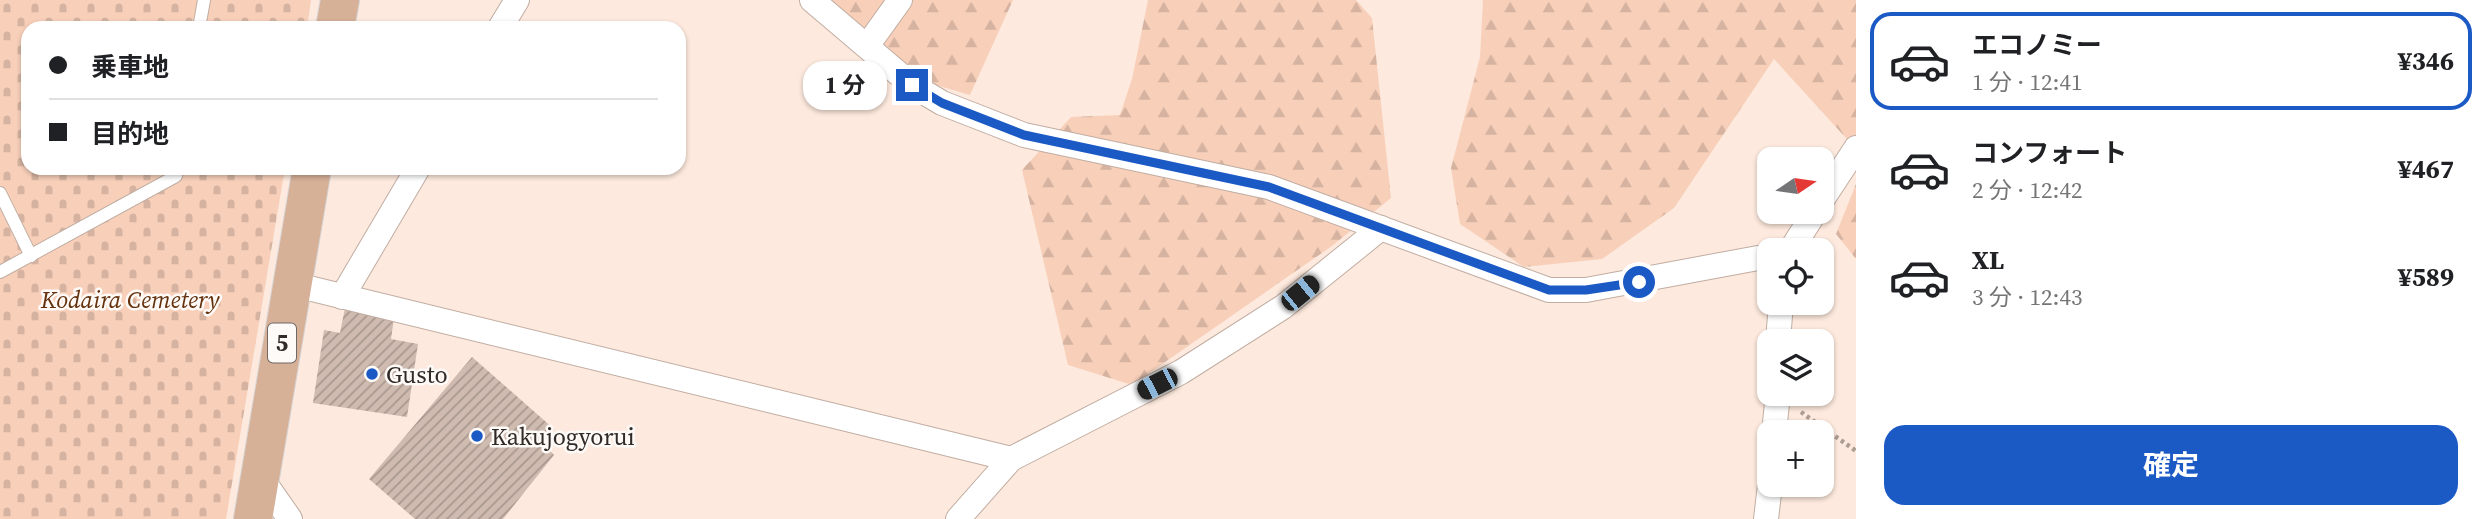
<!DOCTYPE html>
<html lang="ja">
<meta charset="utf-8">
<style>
body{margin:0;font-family:"Source Serif 4","Noto Sans JP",serif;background:#f2f2f2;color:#202124;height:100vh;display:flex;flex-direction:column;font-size:26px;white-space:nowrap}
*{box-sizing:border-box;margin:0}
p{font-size:23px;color:#757577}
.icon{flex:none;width:38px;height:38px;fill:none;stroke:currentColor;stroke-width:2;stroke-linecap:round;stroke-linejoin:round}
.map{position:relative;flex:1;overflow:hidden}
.drawer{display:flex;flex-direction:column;background:#fff;width:630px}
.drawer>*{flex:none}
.hud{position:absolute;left:21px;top:21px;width:665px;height:154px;border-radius:21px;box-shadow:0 2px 5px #0004;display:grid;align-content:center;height:154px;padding:0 28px;background:#fff}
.needle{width:46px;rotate:77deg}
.tools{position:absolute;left:1757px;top:147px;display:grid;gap:14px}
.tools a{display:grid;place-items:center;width:77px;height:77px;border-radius:14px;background:#fff;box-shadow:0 2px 5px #0004;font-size:35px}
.end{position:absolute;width:32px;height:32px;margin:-16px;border:9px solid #1b59c5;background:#fff;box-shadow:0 0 0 4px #fff}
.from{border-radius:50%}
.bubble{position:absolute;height:49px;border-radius:21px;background:#fff;box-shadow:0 2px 5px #0004;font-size:23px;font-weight:700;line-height:49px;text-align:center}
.car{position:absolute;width:21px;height:42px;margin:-21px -10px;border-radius:9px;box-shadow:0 0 5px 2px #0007;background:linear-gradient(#222 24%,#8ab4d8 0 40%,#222 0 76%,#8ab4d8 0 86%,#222 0)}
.hud b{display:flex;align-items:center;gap:24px;height:66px;font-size:26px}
.hud b+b{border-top:2px solid #e0e0e0}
.hud i{width:18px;height:18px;background:#202124}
ul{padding:12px 0 0;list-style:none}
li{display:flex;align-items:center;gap:21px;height:98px;margin:0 14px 10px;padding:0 14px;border:4px solid transparent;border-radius:21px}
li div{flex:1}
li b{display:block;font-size:26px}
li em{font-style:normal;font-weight:700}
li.current{border-color:#1b59c5}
li>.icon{width:63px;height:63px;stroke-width:1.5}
.button{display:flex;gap:14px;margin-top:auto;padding:14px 28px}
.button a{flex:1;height:80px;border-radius:21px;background:#1b59c5;color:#fff;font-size:28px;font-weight:700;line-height:80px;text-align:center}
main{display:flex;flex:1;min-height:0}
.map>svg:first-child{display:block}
.forest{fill:url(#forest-firs)}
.cemetery{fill:url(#cemetery-stones)}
.building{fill:url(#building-hatch)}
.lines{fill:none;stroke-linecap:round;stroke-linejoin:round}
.service-casing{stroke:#c1ada2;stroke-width:14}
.minor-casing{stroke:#c1ada2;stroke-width:26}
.primary-casing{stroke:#d6d4d4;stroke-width:40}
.path{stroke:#ad9e95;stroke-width:4.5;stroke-dasharray:3.5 3.5;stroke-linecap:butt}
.service{stroke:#fff;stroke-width:12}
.minor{stroke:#fff;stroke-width:24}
.primary{stroke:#d7b098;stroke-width:38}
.route{stroke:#1b59c5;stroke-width:9}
.poi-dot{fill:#1b59c5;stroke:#fefaf7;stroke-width:2.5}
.labels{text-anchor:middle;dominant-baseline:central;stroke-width:5;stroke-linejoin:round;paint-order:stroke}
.shield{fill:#fefaf7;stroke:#6f6865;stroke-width:2}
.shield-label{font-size:23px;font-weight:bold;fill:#322a26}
.park-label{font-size:24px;font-style:italic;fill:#65310c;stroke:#fefaf7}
.poi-label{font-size:24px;fill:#322a26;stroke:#fefaf7;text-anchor:start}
</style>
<main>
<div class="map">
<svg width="1856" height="519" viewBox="0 0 1856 519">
<defs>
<pattern id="forest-firs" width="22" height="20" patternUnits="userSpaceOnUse" patternTransform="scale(1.75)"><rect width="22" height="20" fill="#f8d0ba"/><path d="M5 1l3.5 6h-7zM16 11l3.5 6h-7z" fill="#d5b3a0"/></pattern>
<pattern id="cemetery-stones" width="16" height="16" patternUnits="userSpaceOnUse" patternTransform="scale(1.75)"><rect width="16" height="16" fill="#f8d0ba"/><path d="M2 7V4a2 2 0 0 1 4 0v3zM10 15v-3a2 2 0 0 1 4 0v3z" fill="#d5b3a0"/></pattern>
<pattern id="building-hatch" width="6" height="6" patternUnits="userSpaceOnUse" patternTransform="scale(1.75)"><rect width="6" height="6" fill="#cfbbb0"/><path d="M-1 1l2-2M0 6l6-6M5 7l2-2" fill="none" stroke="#a9988f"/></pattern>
</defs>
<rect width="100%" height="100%" fill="#fde9dd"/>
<g class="forest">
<path d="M827 0H1013L970 95 929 83Z"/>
<path d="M1148 0H1356L1372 18 1391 198 1332 246 1132 385 1068 365 1022 170 1071 117 1120 115 1132 79Z"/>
<path d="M1483 0H1856V149L1774 59 1674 208 1602 259 1524 267 1460 224 1451 168 1480 57Z"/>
<path d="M1856 184V259L1836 234Z"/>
</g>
<path class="cemetery" d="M0 0H311L307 28H28V168H285L226 519H0Z"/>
<g class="building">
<path d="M345 308 394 318 391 339 418 344 407 417 313 403 324 330 340 333Z"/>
<path d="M472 357 554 429 543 443 554 455 503 519H415L369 479Z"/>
</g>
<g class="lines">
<g class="service-casing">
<g id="service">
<path d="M199 28 204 0"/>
<path d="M0 193 31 256"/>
<path d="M0 272 176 176 177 168"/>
</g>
</g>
<g class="minor-casing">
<g id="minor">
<path d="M812 0 912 85 942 103 1024 135 1269 187 1549 290H1586L1758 258 1769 260"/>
<path d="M500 28 517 0"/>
<path d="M867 46 900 0"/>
<path d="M1822 200 1856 148"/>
<path d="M1791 250 1815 212"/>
<path d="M292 284 1011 459"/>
<path d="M342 297 418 168"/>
<path d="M1778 341 1781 303"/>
<path d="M1774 432 1778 394"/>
<path d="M260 476 290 519"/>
<path d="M958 519 1011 459 1181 372 1283 307 1381 228"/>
<path d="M1766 519 1770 485"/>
</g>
</g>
<g class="primary-casing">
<g id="primary">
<path d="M335 28 340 0"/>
<path d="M253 519 312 168"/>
</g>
</g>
<path class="path" d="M1801 412 1856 451"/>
<use href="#service" class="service"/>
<use href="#minor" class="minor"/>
<use href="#primary" class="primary"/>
</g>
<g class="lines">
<path class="route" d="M912 85 942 103 1024 135 1269 187 1549 290H1586L1639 282"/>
</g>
<g class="poi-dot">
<circle cx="372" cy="374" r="7"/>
<circle cx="477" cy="436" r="7"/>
</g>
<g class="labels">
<rect class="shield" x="268" y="323.5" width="28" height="39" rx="5"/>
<g class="shield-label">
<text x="282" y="343">5</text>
</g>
<g class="park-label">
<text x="130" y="299">Kodaira Cemetery</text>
</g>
<g class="poi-label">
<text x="386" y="374">Gusto</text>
<text x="491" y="436">Kakujogyorui</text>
</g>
</g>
</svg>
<div class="tools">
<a><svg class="needle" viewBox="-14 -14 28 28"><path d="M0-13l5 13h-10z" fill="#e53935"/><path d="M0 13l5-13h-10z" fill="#757577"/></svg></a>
<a><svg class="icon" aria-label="locate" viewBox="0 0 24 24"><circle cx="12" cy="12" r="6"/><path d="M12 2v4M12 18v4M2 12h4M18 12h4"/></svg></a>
<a><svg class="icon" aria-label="layers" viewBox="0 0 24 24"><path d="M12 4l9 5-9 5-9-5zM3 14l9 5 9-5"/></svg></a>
<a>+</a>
</div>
<i class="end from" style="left:1639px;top:282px"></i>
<i class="end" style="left:912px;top:85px"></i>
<div class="bubble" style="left:803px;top:61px;width:84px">1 分</div>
<i class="car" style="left:1300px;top:293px;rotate:51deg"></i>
<i class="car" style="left:1157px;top:384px;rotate:243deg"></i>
<div class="hud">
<b><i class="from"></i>乗車地</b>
<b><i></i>目的地</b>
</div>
</div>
<section class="drawer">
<ul>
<li class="current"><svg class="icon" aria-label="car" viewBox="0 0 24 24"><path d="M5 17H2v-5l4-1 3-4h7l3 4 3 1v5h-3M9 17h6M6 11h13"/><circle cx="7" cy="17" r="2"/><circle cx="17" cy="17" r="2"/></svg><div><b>エコノミー</b><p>1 分 · 12:41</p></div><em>¥346</em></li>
<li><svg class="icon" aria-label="car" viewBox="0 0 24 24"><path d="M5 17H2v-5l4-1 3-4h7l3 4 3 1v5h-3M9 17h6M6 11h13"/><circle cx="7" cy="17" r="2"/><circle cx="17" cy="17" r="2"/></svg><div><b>コンフォート</b><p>2 分 · 12:42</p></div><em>¥467</em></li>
<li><svg class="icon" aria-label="car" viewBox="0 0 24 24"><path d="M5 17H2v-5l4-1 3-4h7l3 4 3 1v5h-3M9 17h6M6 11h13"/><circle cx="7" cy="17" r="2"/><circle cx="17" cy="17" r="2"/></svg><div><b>XL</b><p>3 分 · 12:43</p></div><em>¥589</em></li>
</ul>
<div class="button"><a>確定</a></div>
</section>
</main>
